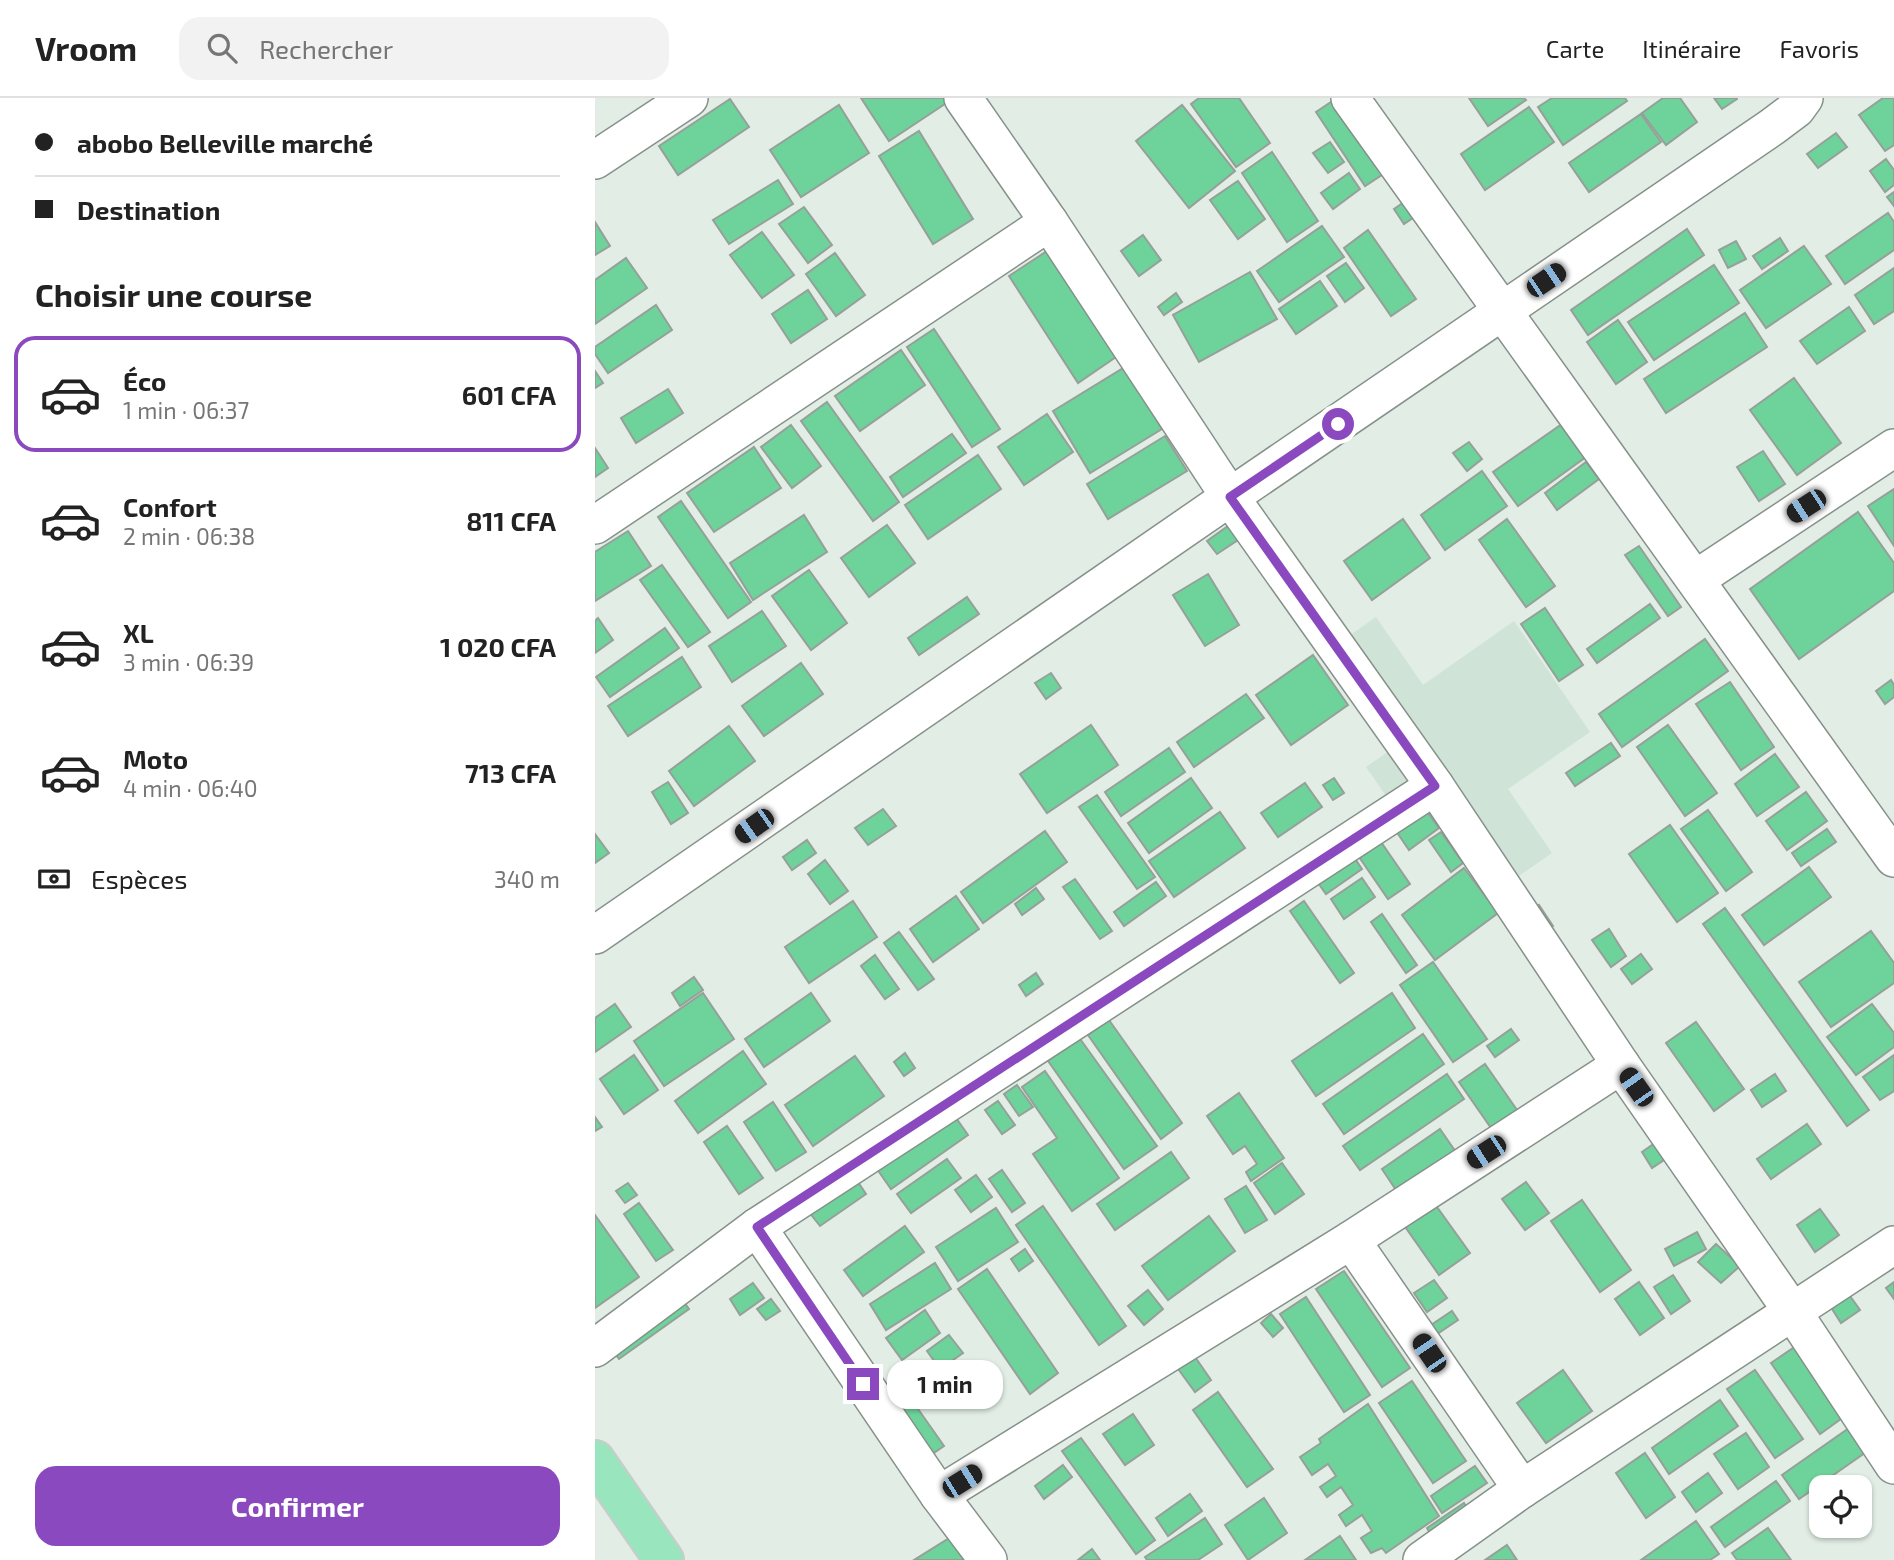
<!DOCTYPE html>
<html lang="fr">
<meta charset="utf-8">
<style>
body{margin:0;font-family:"Exo 2",sans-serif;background:#f2f2f2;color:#222;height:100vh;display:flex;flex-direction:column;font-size:26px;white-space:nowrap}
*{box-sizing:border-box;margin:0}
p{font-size:23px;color:#767676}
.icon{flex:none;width:38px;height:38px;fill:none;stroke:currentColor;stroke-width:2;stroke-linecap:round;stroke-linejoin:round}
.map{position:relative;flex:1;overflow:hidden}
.panel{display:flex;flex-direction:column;background:#fff;width:595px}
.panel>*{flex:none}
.hud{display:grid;align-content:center;height:154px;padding:0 35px;background:#fff}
.fabs{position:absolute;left:1214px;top:1377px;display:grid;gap:14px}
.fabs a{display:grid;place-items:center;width:63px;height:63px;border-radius:14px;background:#fff;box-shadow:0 2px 5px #0004;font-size:35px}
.end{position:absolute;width:32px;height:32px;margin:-16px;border:9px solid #8a49be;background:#fff;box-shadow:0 0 0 4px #fff}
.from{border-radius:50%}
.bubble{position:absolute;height:49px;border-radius:21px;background:#fff;box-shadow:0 2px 5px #0004;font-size:23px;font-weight:700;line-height:49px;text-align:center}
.car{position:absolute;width:21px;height:42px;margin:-21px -10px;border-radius:9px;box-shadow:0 0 5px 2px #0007;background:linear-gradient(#222 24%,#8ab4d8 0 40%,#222 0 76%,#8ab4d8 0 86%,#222 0)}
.hud b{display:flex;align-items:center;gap:24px;height:66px;font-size:26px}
.hud b+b{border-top:2px solid #e0e0e0}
.hud i{width:18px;height:18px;background:#222}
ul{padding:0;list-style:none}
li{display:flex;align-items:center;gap:21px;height:116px;margin:0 14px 10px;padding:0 21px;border:4px solid transparent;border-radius:21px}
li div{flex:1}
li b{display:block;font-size:26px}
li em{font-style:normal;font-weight:700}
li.on{border-color:#8a49be}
li>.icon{width:63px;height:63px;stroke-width:1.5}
h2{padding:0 35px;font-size:32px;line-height:84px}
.pay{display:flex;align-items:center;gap:18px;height:77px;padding:0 35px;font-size:26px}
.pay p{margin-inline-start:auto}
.action{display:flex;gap:14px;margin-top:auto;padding:14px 35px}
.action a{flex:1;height:80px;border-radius:21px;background:#8a49be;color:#fff;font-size:28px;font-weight:700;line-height:80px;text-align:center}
header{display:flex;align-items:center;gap:42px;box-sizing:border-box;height:98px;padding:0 35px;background:#fff;border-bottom:2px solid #e0e0e0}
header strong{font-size:33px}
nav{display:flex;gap:38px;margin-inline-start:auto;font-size:24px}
.search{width:490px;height:63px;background:#f2f2f2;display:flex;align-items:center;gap:18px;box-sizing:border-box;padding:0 24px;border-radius:21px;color:#767676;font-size:26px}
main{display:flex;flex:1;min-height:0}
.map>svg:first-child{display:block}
.built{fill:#d0e3d7}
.building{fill:#6ed39a;stroke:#95a099;stroke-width:2}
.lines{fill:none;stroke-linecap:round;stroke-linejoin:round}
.minor-casing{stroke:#86918a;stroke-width:40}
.major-casing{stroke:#cacbcb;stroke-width:42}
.minor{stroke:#fff;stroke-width:37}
.major{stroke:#99e6be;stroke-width:38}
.route{stroke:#8a49be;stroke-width:9}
</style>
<header>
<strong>Vroom</strong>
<div class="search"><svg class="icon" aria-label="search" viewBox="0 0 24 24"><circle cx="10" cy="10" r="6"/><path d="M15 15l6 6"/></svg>Rechercher</div>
<nav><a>Carte</a><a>Itinéraire</a><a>Favoris</a></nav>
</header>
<main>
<section class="panel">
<div class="hud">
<b><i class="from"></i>abobo Belleville marché</b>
<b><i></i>Destination</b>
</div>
<h2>Choisir une course</h2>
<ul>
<li class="on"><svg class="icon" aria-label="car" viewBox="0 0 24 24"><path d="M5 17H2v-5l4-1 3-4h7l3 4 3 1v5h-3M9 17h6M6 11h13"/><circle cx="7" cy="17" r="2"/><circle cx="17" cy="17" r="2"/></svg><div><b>Éco</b><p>1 min · 06:37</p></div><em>601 CFA</em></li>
<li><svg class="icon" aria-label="car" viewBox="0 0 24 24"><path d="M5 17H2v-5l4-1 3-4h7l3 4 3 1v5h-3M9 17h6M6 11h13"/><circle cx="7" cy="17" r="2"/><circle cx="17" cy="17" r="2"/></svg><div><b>Confort</b><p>2 min · 06:38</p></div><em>811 CFA</em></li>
<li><svg class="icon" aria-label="car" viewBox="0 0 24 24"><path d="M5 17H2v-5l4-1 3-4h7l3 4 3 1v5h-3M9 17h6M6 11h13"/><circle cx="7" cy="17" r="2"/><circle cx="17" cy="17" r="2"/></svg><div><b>XL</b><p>3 min · 06:39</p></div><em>1 020 CFA</em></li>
<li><svg class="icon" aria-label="car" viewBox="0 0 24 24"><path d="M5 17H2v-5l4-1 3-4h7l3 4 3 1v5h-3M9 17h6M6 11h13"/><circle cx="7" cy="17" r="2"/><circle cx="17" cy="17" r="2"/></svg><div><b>Moto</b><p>4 min · 06:40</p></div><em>713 CFA</em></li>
</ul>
<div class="pay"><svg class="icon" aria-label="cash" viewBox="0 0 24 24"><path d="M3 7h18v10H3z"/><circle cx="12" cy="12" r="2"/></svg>Espèces<p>340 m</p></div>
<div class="action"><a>Confirmer</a></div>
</section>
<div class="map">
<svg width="1299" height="1462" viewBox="0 0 1299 1462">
<rect width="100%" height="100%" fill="#e1ede5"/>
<path class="built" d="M781 519 828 587 919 523 995 634 913 691 957 755 895 798 818 686 794 702 771 669 794 653 728 556Z"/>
<g class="building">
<path d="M266 0H351L353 4 294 43Z"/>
<path d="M604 0H644L675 45 641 69 596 6Z"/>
<path d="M742 0 793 73 770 88 721 14Z"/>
<path d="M874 0H929L931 2 893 28Z"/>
<path d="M957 0H1030L1032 3 968 47 943 9Z"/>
<path d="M1068 0H1085L1102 24 1071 47 1047 15Z"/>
<path d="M1119 0H1142V1L1127 11Z"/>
<path d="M1288 0H1299V47L1290 53 1264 17Z"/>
<path d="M135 1 154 29 83 77 64 48Z"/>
<path d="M244 7 274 55 206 99 175 52Z"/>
<path d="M587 7 640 73 594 110 541 43Z"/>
<path d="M934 9 959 44 890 92 866 56Z"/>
<path d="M1046 16 1066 44 994 94 974 65Z"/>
<path d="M324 33 378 121 338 146 284 58Z"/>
<path d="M1241 35 1252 49 1223 70 1212 56Z"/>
<path d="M735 44 749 64 733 75 718 55Z"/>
<path d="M677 54 723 123 692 144 647 75Z"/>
<path d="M1291 61 1299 72V87L1290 94 1275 73Z"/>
<path d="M754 75 765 91 738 111 726 95Z"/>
<path d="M183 82 198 106 134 146 118 122Z"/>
<path d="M643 83 670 121 643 141 615 102Z"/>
<path d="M1299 94V108L1292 99Z"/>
<path d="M815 100 825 115 809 126 799 111Z"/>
<path d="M209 109 237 147 213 165 184 126Z"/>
<path d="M1293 115 1299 124V152L1250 186 1231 158Z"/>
<path d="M0 124 15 148 0 157Z"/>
<path d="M727 128 749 159 684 204 662 173Z"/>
<path d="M1092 131 1109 157 993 237 976 212Z"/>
<path d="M773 132 821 201 796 218 749 150Z"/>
<path d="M167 134 199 177 167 200 135 157Z"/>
<path d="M548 137 566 162 544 178 526 153Z"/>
<path d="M1185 140 1193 153 1167 171 1158 158Z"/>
<path d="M1141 143 1151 161 1133 170 1124 152Z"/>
<path d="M1209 148 1236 186 1171 230 1145 192Z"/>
<path d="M452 153 521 259 483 285 414 178Z"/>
<path d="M240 155 270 197 241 218 211 176Z"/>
<path d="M31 160 52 190 0 226V182Z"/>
<path d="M751 165 769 190 750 204 732 178Z"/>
<path d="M1119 167 1144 205 1059 262 1033 224Z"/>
<path d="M1299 170V213L1279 226 1260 197Z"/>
<path d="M655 174 682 221 604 264 578 217Z"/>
<path d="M725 183 742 208 701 236 684 211Z"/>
<path d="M213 192 232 221 196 245 177 216Z"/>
<path d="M581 195 587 204 569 217 563 209Z"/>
<path d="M61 207 77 232 13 275 0 256V249Z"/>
<path d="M1254 209 1270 233 1222 266 1205 243Z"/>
<path d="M1150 215 1172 249 1071 315 1049 281Z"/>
<path d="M1023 222 1052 264 1021 286 992 244Z"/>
<path d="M339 231 405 331 377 349 312 249Z"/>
<path d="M306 252 330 287 265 333 240 298Z"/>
<path d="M530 269 567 331 495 375 458 313Z"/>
<path d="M0 273 8 285 0 290Z"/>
<path d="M1199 280 1246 345 1202 377 1155 312Z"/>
<path d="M73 291 88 315 41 345 26 320Z"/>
<path d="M232 304 304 404 278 423 206 323Z"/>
<path d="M452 316 478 354 429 387 403 349Z"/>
<path d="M967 326 991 359 923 408 898 374Z"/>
<path d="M196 327 226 368 197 390 166 349Z"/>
<path d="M357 336 371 355 308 399 295 379Z"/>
<path d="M570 338 592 373 513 421 492 386Z"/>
<path d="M874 344 887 361 872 373 858 355Z"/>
<path d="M159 349 186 390 119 434 92 395Z"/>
<path d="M0 350 13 370 0 379Z"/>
<path d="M1168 353 1190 386 1164 403 1142 369Z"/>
<path d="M383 357 406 391 333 441 310 407Z"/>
<path d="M991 364 1004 381 962 412 950 395Z"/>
<path d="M887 373 912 408 850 452 826 417Z"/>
<path d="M1299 391V448L1273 408Z"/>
<path d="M86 403 156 504 133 520 63 419Z"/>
<path d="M1263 414 1299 465V493L1204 561 1155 491Z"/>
<path d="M209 417 232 454 158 502 135 465Z"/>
<path d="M808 421 835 460 777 502 749 463Z"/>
<path d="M912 421 960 488 931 509 884 442Z"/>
<path d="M292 427 320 465 274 499 246 460Z"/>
<path d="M633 428 643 442 622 456 612 443Z"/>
<path d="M33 433 56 468 0 503V454Z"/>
<path d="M1044 448 1086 509 1073 518 1030 457Z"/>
<path d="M67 467 115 534 93 549 45 482Z"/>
<path d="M214 472 252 525 216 552 177 498Z"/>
<path d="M613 476 644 527 610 548 578 497Z"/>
<path d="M372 499 384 516 324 557 313 540Z"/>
<path d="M1055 506 1065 520 1002 565 992 551Z"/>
<path d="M950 510 988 567 964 583 926 526Z"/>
<path d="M167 513 191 548 137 584 114 548Z"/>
<path d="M3 520 18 542 0 555V523Z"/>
<path d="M70 530 84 550 15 599 1 579Z"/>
<path d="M1110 541 1133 573 1027 649 1004 616Z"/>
<path d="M718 557 753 607 696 647 661 597Z"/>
<path d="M87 559 106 589 33 638 13 608Z"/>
<path d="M206 565 228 596 169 638 147 608Z"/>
<path d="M456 575 466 590 451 601 440 585Z"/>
<path d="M1296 582 1299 587V599L1290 606 1281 593Z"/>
<path d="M1135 584 1179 649 1146 672 1101 606Z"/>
<path d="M651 596 669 620 599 669 582 644Z"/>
<path d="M496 627 523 667 452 715 425 676Z"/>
<path d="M1073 627 1122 695 1090 718 1042 649Z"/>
<path d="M134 628 160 663 99 708 74 673Z"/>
<path d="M1016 645 1025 658 980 688 971 675Z"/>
<path d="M574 650 590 674 526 718 510 694Z"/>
<path d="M1180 656 1204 689 1162 718 1140 686Z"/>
<path d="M596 680 617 710 554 755 533 725Z"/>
<path d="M739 680 749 695 738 702 728 687Z"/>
<path d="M73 684 93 715 76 726 57 694Z"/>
<path d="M710 685 727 709 683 739 666 715Z"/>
<path d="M1211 694 1232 723 1192 752 1171 723Z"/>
<path d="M502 697 560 779 542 791 484 709Z"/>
<path d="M288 711 301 728 273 747 260 730Z"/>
<path d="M831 712 844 730 814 752 801 733Z"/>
<path d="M1113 712 1157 774 1131 793 1086 731Z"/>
<path d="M625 714 650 750 579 799 554 763Z"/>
<path d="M1075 727 1123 795 1082 824 1034 756Z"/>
<path d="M1232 731 1241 744 1206 768 1197 755Z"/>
<path d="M450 733 472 764 388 825 366 794Z"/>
<path d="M846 734 868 765 856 774 834 742Z"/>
<path d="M0 736 14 755 0 765Z"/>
<path d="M784 741 815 786 793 801 762 756Z"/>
<path d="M212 742 221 755 197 772 188 759Z"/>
<path d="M752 749 767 771 731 796 716 775Z"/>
<path d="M230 762 253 793 235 806 213 776Z"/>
<path d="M1214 769 1236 799 1169 847 1147 817Z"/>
<path d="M869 770 903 815 840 862 807 817Z"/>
<path d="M767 780 780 799 749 821 736 801Z"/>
<path d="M480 781 517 833 505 841 468 789Z"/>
<path d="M561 784 571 798 529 828 519 814Z"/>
<path d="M441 790 449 801 427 817 420 806Z"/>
<path d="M361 798 384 831 338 864 315 831Z"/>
<path d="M258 803 282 839 214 885 190 849Z"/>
<path d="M709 803 759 875 745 885 695 813Z"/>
<path d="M944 807 958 828 948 835 934 814Z"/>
<path d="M1130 810 1274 1012 1252 1028 1108 826Z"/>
<path d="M787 816 822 867 811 875 776 824Z"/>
<path d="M1014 831 1031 858 1016 869 997 842Z"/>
<path d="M1276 833 1299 865V885L1236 929 1204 884Z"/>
<path d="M304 834 339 881 323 892 289 845Z"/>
<path d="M1046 856 1057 871 1037 886 1026 871Z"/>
<path d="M280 857 304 891 290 901 266 868Z"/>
<path d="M838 864 892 941 858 964 805 887Z"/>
<path d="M441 875 448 886 431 898 424 887Z"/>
<path d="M99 879 108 892 85 908 77 895Z"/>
<path d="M108 895 139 941 69 988 39 943Z"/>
<path d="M216 895 235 923 169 969 150 941Z"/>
<path d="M797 895 820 930 721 998 697 963Z"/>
<path d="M20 906 36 929 0 954V920Z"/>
<path d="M1277 906 1299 935V949L1261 977 1232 939Z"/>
<path d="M514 922 587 1025 566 1041 493 937Z"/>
<path d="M1101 924 1149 991 1119 1013 1071 945Z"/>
<path d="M916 931 924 942 900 959 892 948Z"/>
<path d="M828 936 849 966 749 1036 728 1006Z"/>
<path d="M483 938 562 1048 529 1071 451 960Z"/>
<path d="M148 953 171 986 103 1035 80 1003Z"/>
<path d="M310 955 320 970 309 978 299 964Z"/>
<path d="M39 957 63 992 29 1016 5 981Z"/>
<path d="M1299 957V993L1285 1002 1268 979Z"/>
<path d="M260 958 289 998 218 1048 190 1007Z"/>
<path d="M890 966 929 1022 903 1040 864 984Z"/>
<path d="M450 973 524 1080 477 1113 438 1056 462 1040 427 989Z"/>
<path d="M852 976 869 1001 765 1072 748 1048Z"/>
<path d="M1180 976 1191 993 1167 1009 1156 992Z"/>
<path d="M422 987 438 1009 424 1018 409 996Z"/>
<path d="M644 995 689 1060 656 1083 651 1074 662 1066 650 1048 638 1056 612 1018Z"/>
<path d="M403 1003 420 1027 407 1036 390 1012Z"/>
<path d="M178 1004 211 1054 181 1073 149 1024Z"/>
<path d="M359 1017 373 1037 296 1091 282 1071Z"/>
<path d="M0 1019 7 1029 0 1033Z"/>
<path d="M1212 1026 1226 1046 1176 1081 1162 1061Z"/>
<path d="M132 1028 168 1080 144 1096 109 1044Z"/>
<path d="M845 1031 865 1060 807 1101 787 1071Z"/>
<path d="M1070 1038 1081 1054 1057 1070 1047 1054Z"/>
<path d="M576 1054 594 1080 520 1132 502 1106Z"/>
<path d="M352 1061 366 1080 316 1115 302 1096Z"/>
<path d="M687 1065 709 1096 680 1116 659 1085Z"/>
<path d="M407 1072 430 1105 417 1114 394 1081Z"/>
<path d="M381 1077 397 1099 376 1114 360 1092Z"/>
<path d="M261 1081 271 1096 225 1128 214 1114Z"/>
<path d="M931 1084 954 1115 930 1132 907 1101Z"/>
<path d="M33 1085 42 1097 30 1105 21 1093Z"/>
<path d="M651 1088 672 1122 650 1135 630 1101Z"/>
<path d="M837 1102 875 1155 844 1177 806 1123Z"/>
<path d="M987 1102 1036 1172 1005 1194 956 1123Z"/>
<path d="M44 1105 78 1152 61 1163 29 1116Z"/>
<path d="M448 1108 531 1228 504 1247 421 1127Z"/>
<path d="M401 1110 423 1144 363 1183 341 1149Z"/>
<path d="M1225 1111 1244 1137 1220 1154 1202 1127Z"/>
<path d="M0 1117 44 1179 0 1210Z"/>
<path d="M614 1118 640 1153 573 1202 547 1168Z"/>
<path d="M310 1128 329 1154 268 1198 249 1172Z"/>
<path d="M1102 1134 1111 1151 1079 1168 1070 1151Z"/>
<path d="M1121 1146 1145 1168 1126 1185 1103 1164Z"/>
<path d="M430 1151 438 1163 424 1173 416 1161Z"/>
<path d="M340 1165 356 1191 291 1232 275 1206Z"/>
<path d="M392 1171 463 1275 435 1296 363 1191Z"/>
<path d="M749 1173 815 1270 787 1289 721 1191Z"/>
<path d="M1078 1177 1095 1203 1076 1216 1059 1189Z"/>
<path d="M839 1182 852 1200 832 1214 819 1195Z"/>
<path d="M1044 1184 1069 1220 1045 1237 1020 1201Z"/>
<path d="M1299 1184V1201L1291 1190Z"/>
<path d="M158 1185 169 1200 145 1217 135 1201Z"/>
<path d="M1250 1191 1265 1212 1246 1225 1232 1203Z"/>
<path d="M553 1192 568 1211 549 1227 533 1208Z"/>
<path d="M84 1197 94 1211 24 1261 13 1247Z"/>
<path d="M711 1199 775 1297 749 1314 685 1216Z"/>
<path d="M176 1201 185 1213 171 1222 162 1211Z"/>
<path d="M330 1212 345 1235 307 1262 291 1240Z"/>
<path d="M857 1213 863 1222 842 1236 836 1227Z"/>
<path d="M676 1216 688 1230 678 1239 666 1225Z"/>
<path d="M354 1237 368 1255 345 1271 332 1253Z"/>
<path d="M1201 1248 1250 1318 1225 1336 1176 1265Z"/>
<path d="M598 1256 616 1282 600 1294 581 1268Z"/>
<path d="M968 1272 997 1313 951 1345 922 1305Z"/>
<path d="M1160 1272 1208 1341 1180 1360 1132 1291Z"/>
<path d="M817 1283 871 1363 838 1385 784 1305Z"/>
<path d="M309 1291 349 1348 330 1361 291 1304Z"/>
<path d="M623 1294 678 1371 652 1389 598 1312Z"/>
<path d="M1125 1302 1143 1328 1074 1376 1057 1350Z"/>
<path d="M773 1306 844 1418 791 1455 787 1450 776 1455 766 1440 777 1433 767 1417 751 1428 744 1417 758 1407 746 1389 732 1399 725 1389 741 1378 733 1366 717 1377 705 1359 726 1345 724 1341Z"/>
<path d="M538 1316 559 1347 530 1367 508 1336Z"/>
<path d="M1257 1328 1274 1352 1204 1401 1187 1377Z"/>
<path d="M1151 1335 1174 1369 1143 1391 1119 1356Z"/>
<path d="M486 1340 560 1442 541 1456 467 1353Z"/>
<path d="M1050 1355 1080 1399 1051 1420 1021 1375Z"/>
<path d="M468 1367 477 1379 449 1401 440 1388Z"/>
<path d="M880 1368 892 1385 847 1415 836 1398Z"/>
<path d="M1113 1375 1127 1395 1101 1414 1087 1394Z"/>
<path d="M1181 1383 1195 1403 1130 1449 1116 1429Z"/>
<path d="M595 1396 607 1413 573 1438 561 1420Z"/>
<path d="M669 1400 692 1435 653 1462 630 1427Z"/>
<path d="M869 1405 874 1413 837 1439 832 1430Z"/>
<path d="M610 1420 627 1446 603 1462H552L550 1459Z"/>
<path d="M1101 1423 1124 1456 1115 1462H1046Z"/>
<path d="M1173 1430 1196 1462H1142L1137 1455Z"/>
<path d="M745 1438 761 1462H710Z"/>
<path d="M356 1439 370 1462H319Z"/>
<path d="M912 1447 922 1462H890Z"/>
<path d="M497 1451 505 1462H483Z"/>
</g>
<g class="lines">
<g class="minor-casing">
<g id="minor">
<path d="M368 0 454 124 635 399 840 688 1026 967 1197 1213 1299 1367"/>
<path d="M755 0C935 254 1119 506 1299 760"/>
<path d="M0 62 94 0"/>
<path d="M0 427 454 124"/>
<path d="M1101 481 1299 350"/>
<path d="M0 837 635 399 1177 29 1201 11 1209 0"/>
<path d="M162 1129 344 1397 393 1462"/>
<path d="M756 1142 927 1391"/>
<path d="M0 1250 162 1129 840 688"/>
<path d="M344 1397 756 1142 1026 967"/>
<path d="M827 1462 927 1391 1299 1147"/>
</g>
</g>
<g class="major-casing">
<path id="major" d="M0 1362 69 1462"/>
</g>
<use href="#minor" class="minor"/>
<use href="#major" class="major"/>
</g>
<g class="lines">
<path class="route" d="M268 1286 162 1129 840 688 635 399 743 326"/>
</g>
</svg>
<div class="fabs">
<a><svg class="icon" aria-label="locate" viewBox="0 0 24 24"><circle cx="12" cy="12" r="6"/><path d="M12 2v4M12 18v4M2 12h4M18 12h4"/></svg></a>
</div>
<i class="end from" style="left:743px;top:326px"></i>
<i class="end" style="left:268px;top:1286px"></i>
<div class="bubble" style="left:292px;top:1262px;width:116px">1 min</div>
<i class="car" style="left:951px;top:182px;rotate:56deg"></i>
<i class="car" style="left:1211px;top:408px;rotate:237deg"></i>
<i class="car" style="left:159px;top:728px;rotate:235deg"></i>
<i class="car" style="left:1041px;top:989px;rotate:325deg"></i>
<i class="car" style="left:891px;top:1054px;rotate:237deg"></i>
<i class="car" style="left:834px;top:1255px;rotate:326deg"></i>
<i class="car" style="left:367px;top:1383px;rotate:58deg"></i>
</div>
</main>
